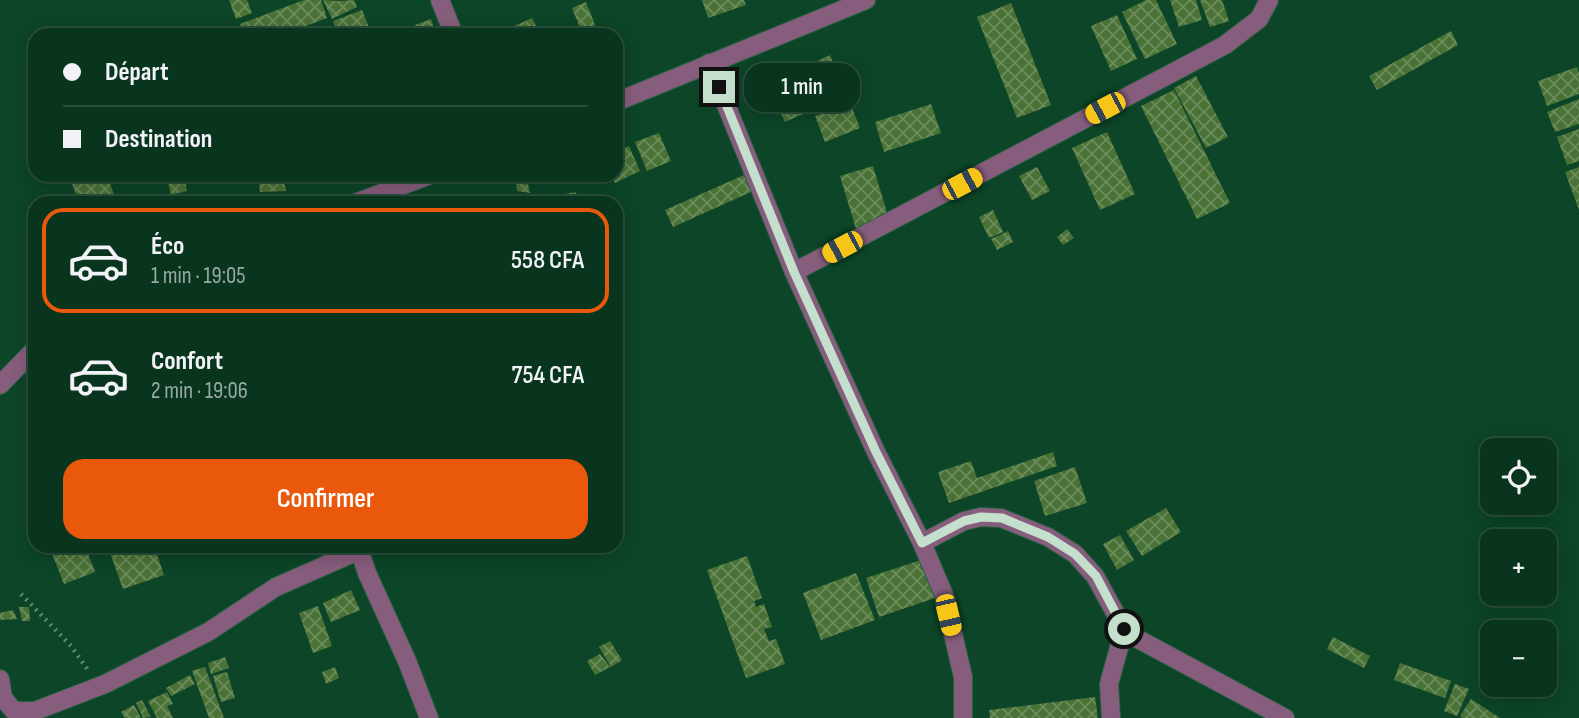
<!DOCTYPE html>
<html lang="fr">
<meta charset="utf-8">
<style>
body{margin:0;font-family:"Sofia Sans Condensed",sans-serif;background:#123c27;color:#f1f3f6;height:100vh;display:flex;flex-direction:column;font-size:26px;white-space:nowrap}
*{box-sizing:border-box;margin:0}
p{font-size:23px;color:#99aaa4}
.icon{flex:none;width:38px;height:38px;fill:none;stroke:currentColor;stroke-width:2;stroke-linecap:round;stroke-linejoin:round}
.map{position:relative;flex:1;overflow:hidden}
.sheet{position:absolute;left:28px;top:196px;width:595px;height:357px;display:flex;flex-direction:column;background:#09341e;border-radius:21px;box-shadow:0 4px 18px #0003,0 0 0 2px #294f3c}
.sheet>*{flex:none}
.hud{position:absolute;left:28px;top:28px;width:595px;height:154px;border-radius:21px;box-shadow:0 4px 18px #0003,0 0 0 2px #294f3c;display:grid;align-content:center;height:154px;padding:0 35px;background:#09341e}
.fabs{position:absolute;left:1480px;top:438px;display:grid;gap:14px}
.fabs a{display:grid;place-items:center;width:77px;height:77px;border-radius:14px;background:#09341e;box-shadow:0 4px 18px #0003,0 0 0 2px #294f3c;font-size:35px}
.end{position:absolute;width:32px;height:32px;margin:-16px;border:9px solid #c4e0cd;background:#111;box-shadow:0 0 0 4px #111}
.from{border-radius:50%}
.bubble{position:absolute;height:49px;border-radius:21px;background:#09341e;box-shadow:0 4px 18px #0003,0 0 0 2px #294f3c;font-size:23px;font-weight:600;line-height:49px;text-align:center}
.car{position:absolute;width:21px;height:42px;margin:-21px -10px;border-radius:9px;box-shadow:0 0 5px 2px #0007;background:linear-gradient(#f5c518 24%,#345 0 40%,#f5c518 0 76%,#345 0 86%,#f5c518 0)}
.hud b{display:flex;align-items:center;gap:24px;height:66px;font-size:26px}
.hud b+b{border-top:2px solid #294f3c}
.hud i{width:18px;height:18px;background:#f1f3f6}
ul{padding:12px 0 0;list-style:none}
li{display:flex;align-items:center;gap:21px;height:105px;margin:0 14px 10px;padding:0 21px;border:4px solid transparent;border-radius:21px}
li div{flex:1}
li b{display:block;font-size:26px}
li em{font-style:normal;font-weight:600}
li.active{border-color:#ea580c}
li>.icon{width:63px;height:63px;stroke-width:1.5}
.cta{display:flex;gap:14px;margin-top:auto;padding:14px 35px}
.cta a{flex:1;height:80px;border-radius:21px;background:#ea580c;color:#fff;font-size:28px;font-weight:600;line-height:80px;text-align:center}
.map>svg:first-child{display:block}
.building{fill:url(#building-cross-hatch)}
.lines{fill:none;stroke-linecap:round;stroke-linejoin:round}
.minor-casing{stroke:#2d6146;stroke-width:20}
.path{stroke:#5e8a72;stroke-width:4.5;stroke-dasharray:2 5;stroke-linecap:butt}
.minor{stroke:#875d7d;stroke-width:18}
.route{stroke:#c4e0cd;stroke-width:9}
</style>
<div class="map">
<svg width="1579" height="718" viewBox="0 0 1579 718">
<defs>
<pattern id="building-cross-hatch" width="8" height="8" patternUnits="userSpaceOnUse" patternTransform="scale(1.75)"><rect width="8" height="8" fill="#4b7236"/><path d="M0 0l8 8M0 8l8-8" fill="none" stroke="#6b8c5b"/></pattern>
</defs>
<rect width="100%" height="100%" fill="#0c4528"/>
<g class="building">
<path d="M229 0H247L252 13 236 19Z"/>
<path d="M304 0H321L327 18 282 35H244L240 24Z"/>
<path d="M323 0 338 1 354 0 357 7 332 19Z"/>
<path d="M702 0H744L746 5 708 18Z"/>
<path d="M1146 0H1156L1177 44 1145 59 1122 12Z"/>
<path d="M1170 0H1196L1202 20 1179 27Z"/>
<path d="M1200 0H1222L1229 21 1210 27Z"/>
<path d="M586 2 599 35H583L572 8Z"/>
<path d="M1011 3 1051 105 1017 118 977 17Z"/>
<path d="M362 10 372 35H338L333 21Z"/>
<path d="M1117 15 1137 59 1111 71 1091 26Z"/>
<path d="M532 18 539 32 532 35H495Z"/>
<path d="M431 19 437 35H418L415 25Z"/>
<path d="M1451 31 1458 45 1377 90 1369 76Z"/>
<path d="M830 55 848 94 785 122 767 85Z"/>
<path d="M1577 67 1579 73V94L1547 106 1538 81Z"/>
<path d="M1196 76 1228 137 1206 148 1174 88Z"/>
<path d="M1174 90 1230 203 1197 219 1141 106Z"/>
<path d="M1579 99V124L1555 132 1547 112Z"/>
<path d="M850 103 860 128 825 142 815 116Z"/>
<path d="M931 104 941 133 884 152 875 122Z"/>
<path d="M1579 129V161L1567 165 1557 137Z"/>
<path d="M1107 132 1135 194 1100 210 1072 148Z"/>
<path d="M659 133 671 161 647 171 635 142Z"/>
<path d="M629 146 640 171 615 183 611 175H616V152Z"/>
<path d="M873 166 889 219 856 229 840 176Z"/>
<path d="M1037 167 1050 191 1032 200 1019 176Z"/>
<path d="M1579 167V210L1565 172Z"/>
<path d="M69 175H107L117 203H79Z"/>
<path d="M166 175H184L187 191 171 195Z"/>
<path d="M258 175H283L286 191 260 192Z"/>
<path d="M515 175H526L530 193 517 191Z"/>
<path d="M744 175 751 192 673 227 665 210Z"/>
<path d="M576 192 578 203H553L552 196Z"/>
<path d="M993 210 1003 232 989 238 979 217Z"/>
<path d="M1067 229 1074 238 1063 245 1057 237Z"/>
<path d="M1008 231 1013 242 997 250 991 239Z"/>
<path d="M1053 452 1057 466 949 503 938 472 971 461 977 478Z"/>
<path d="M1075 467 1087 503 1045 516 1034 481Z"/>
<path d="M1166 508 1181 532 1142 556 1126 531Z"/>
<path d="M1120 535 1134 560 1117 570 1103 544Z"/>
<path d="M49 546H85L95 572 64 584Z"/>
<path d="M120 546H154L164 575 123 589 109 550Z"/>
<path d="M747 556 762 598 754 601 756 607 764 604 772 627 764 629 769 641 776 639 785 664 746 678 707 570Z"/>
<path d="M924 559 938 597 879 617 866 578Z"/>
<path d="M856 573 875 620 821 640 803 593Z"/>
<path d="M351 590 360 610 331 622 323 603Z"/>
<path d="M318 606 332 646 313 653 299 613Z"/>
<path d="M19 607H29L30 621H22Z"/>
<path d="M13 610 17 619 0 620V613Z"/>
<path d="M1333 637 1370 656 1364 668 1327 649Z"/>
<path d="M610 641 622 660 611 667 599 647Z"/>
<path d="M600 654 610 667 595 675 587 661Z"/>
<path d="M225 657 229 668 211 674 208 663Z"/>
<path d="M1400 663 1451 681 1445 698 1394 680Z"/>
<path d="M205 667 224 718H209L192 671Z"/>
<path d="M335 667 339 678 326 684 322 672Z"/>
<path d="M227 672 235 698 221 702 213 676Z"/>
<path d="M190 675 195 684 171 696 166 688Z"/>
<path d="M1455 684 1469 689 1457 716 1444 711Z"/>
<path d="M167 692 173 704 167 706 173 718H157L148 701Z"/>
<path d="M1095 697 1098 718H990L989 710Z"/>
<path d="M1471 699 1500 718H1462L1460 716Z"/>
<path d="M142 700 151 717 143 718 136 703Z"/>
<path d="M134 705 141 718H125L121 712Z"/>
</g>
<g class="lines">
<g class="minor-casing">
<g id="minor">
<path d="M440 0 454 35"/>
<path d="M709 63 794 272 876 452 922 543 944 595 963 677V718"/>
<path d="M616 102 866 0"/>
<path d="M355 203 430 175"/>
<path d="M794 272 1225 45 1259 19 1269 0"/>
<path d="M0 385 35 349"/>
<path d="M922 543 964 521 981 517 1001 518 1048 537 1075 554 1095 576 1124 629 1138 639 1285 718"/>
<path d="M358 546 367 573 407 661 429 718"/>
<path d="M0 679 3 698 14 711H35L105 684 208 632 276 587 360 550"/>
<path d="M1111 718 1109 684 1124 629"/>
</g>
</g>
<path class="path" d="M21 594 71 646 88 670"/>
<use href="#minor" class="minor"/>
</g>
<g class="lines">
<path class="route" d="M719 87 794 272 876 452 922 543 964 521 981 517 1002 518 1048 537 1075 554 1096 576 1124 629"/>
</g>
</svg>
<div class="fabs">
<a><svg class="icon" aria-label="locate" viewBox="0 0 24 24"><circle cx="12" cy="12" r="6"/><path d="M12 2v4M12 18v4M2 12h4M18 12h4"/></svg></a>
<a>+</a>
<a>−</a>
</div>
<i class="end from" style="left:1124px;top:629px"></i>
<i class="end" style="left:719px;top:87px"></i>
<div class="bubble" style="left:744px;top:63px;width:116px">1 min</div>
<i class="car" style="left:1105px;top:108px;rotate:242deg"></i>
<i class="car" style="left:962px;top:184px;rotate:62deg"></i>
<i class="car" style="left:842px;top:247px;rotate:242deg"></i>
<i class="car" style="left:948px;top:615px;rotate:167deg"></i>
<div class="hud">
<b><i class="from"></i>Départ</b>
<b><i></i>Destination</b>
</div>
<section class="sheet">
<ul>
<li class="active"><svg class="icon" aria-label="car" viewBox="0 0 24 24"><path d="M5 17H2v-5l4-1 3-4h7l3 4 3 1v5h-3M9 17h6M6 11h13"/><circle cx="7" cy="17" r="2"/><circle cx="17" cy="17" r="2"/></svg><div><b>Éco</b><p>1 min · 19:05</p></div><em>558 CFA</em></li>
<li><svg class="icon" aria-label="car" viewBox="0 0 24 24"><path d="M5 17H2v-5l4-1 3-4h7l3 4 3 1v5h-3M9 17h6M6 11h13"/><circle cx="7" cy="17" r="2"/><circle cx="17" cy="17" r="2"/></svg><div><b>Confort</b><p>2 min · 19:06</p></div><em>754 CFA</em></li>
</ul>
<div class="cta"><a>Confirmer</a></div>
</section>
</div>
